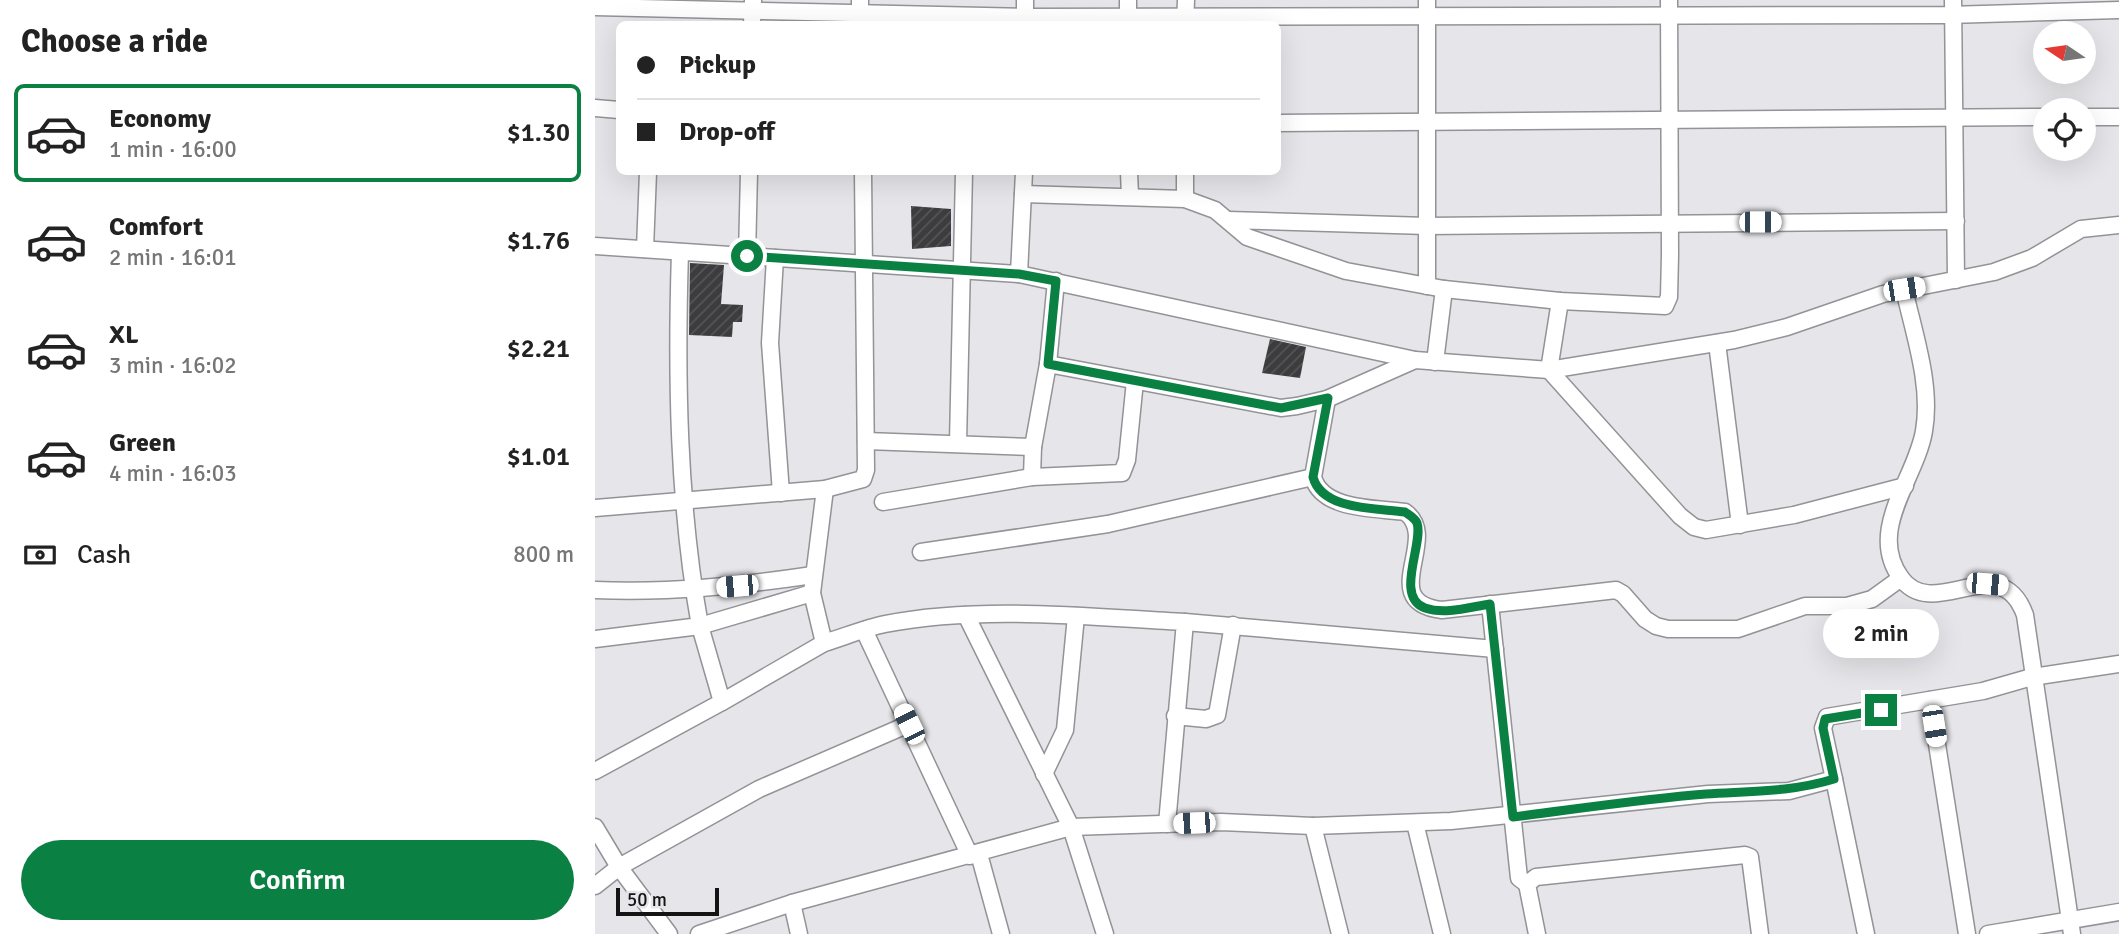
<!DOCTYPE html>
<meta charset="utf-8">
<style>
body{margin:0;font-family:Signika,sans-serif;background:#f2f2f2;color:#222;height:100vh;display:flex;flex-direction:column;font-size:26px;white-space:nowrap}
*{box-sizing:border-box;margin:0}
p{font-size:23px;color:#767676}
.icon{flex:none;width:38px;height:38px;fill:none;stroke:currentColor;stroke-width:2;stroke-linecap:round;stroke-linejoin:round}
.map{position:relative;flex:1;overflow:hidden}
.details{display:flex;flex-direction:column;background:#fff;width:595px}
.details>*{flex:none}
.top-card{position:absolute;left:21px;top:21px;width:665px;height:154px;border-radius:10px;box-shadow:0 7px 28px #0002;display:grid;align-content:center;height:154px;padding:0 21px;background:#fff}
.needle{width:46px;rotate:283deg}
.buttons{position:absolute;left:1438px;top:21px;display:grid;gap:14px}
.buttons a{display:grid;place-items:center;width:63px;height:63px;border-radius:50%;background:#fff;box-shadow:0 7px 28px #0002;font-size:35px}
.scale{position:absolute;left:21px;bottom:18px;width:103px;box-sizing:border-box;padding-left:7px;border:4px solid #141415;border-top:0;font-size:19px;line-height:24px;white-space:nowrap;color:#141415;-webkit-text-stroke:5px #e6e6ea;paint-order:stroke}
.end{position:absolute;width:32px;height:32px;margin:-16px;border:9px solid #0b8043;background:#fff;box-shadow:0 0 0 4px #fff}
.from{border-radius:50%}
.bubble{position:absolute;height:49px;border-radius:24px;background:#fff;box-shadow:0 7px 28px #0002;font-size:23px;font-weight:600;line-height:49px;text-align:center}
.car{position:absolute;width:21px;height:42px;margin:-21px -10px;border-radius:9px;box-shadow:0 0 5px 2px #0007;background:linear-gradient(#fff 24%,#345 0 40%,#fff 0 76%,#345 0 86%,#fff 0)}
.top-card b{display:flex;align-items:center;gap:24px;height:66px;font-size:26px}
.top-card b+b{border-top:2px solid #e0e0e0}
.top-card i{width:18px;height:18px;background:#222}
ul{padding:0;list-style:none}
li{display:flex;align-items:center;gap:21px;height:98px;margin:0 14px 10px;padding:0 7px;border:4px solid transparent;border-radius:10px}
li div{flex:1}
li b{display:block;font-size:26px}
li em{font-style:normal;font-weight:600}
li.active{border-color:#0b8043}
li>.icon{width:63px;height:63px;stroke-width:1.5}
h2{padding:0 21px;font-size:32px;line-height:84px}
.pay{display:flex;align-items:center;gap:18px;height:77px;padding:0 21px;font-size:26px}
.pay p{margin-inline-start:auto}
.action{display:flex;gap:14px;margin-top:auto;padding:14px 21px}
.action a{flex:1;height:80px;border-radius:42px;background:#0b8043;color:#fff;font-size:28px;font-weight:600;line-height:80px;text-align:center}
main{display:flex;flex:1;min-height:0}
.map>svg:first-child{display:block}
.building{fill:url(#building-hatch)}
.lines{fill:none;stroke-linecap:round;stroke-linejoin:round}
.minor-casing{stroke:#939397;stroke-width:19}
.minor{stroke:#fff;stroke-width:16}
.route{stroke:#0b8043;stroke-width:9}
</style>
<main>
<section class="details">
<h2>Choose a ride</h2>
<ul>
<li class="active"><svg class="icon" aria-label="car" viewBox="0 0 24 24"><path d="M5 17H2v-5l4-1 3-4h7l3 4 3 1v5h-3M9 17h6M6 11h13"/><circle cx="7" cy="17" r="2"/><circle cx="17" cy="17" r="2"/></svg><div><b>Economy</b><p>1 min · 16:00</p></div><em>$1.30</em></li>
<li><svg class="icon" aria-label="car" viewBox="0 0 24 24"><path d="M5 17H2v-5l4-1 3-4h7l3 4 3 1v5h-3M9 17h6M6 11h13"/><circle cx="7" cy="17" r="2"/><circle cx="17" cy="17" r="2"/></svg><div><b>Comfort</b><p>2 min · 16:01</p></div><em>$1.76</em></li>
<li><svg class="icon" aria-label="car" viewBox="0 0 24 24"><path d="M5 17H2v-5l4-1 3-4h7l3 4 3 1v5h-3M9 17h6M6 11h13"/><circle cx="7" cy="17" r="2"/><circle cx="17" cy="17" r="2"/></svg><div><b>XL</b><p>3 min · 16:02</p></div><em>$2.21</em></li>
<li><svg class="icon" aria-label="car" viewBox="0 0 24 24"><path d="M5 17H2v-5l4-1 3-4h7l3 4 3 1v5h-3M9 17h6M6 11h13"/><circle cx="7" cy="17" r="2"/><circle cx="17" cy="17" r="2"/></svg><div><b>Green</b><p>4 min · 16:03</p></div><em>$1.01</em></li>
</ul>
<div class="pay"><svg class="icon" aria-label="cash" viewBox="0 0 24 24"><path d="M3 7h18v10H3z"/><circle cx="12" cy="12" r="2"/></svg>Cash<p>800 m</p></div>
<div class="action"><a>Confirm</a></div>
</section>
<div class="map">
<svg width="1524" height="934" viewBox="0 0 1524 934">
<defs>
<pattern id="building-hatch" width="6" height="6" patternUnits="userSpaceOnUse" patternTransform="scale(1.75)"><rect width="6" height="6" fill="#3c3c3f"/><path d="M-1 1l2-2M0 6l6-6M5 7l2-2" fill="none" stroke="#555557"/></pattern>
</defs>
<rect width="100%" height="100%" fill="#e6e6ea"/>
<g class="building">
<path d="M316 206 356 209V246L317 249Z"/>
<path d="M95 263 129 265 126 304 148 305 147 322H138L137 337 94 335Z"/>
<path d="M675 339 711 347 705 378 667 373Z"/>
</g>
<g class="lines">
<g class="minor-casing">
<g id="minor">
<path d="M533 0V24"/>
<path d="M832 0V286"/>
<path d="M1358 0 1361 280"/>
<path d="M0 7 430 17 1353 15 1524 10"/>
<path d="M157 24 158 0"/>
<path d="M265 24V0"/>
<path d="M430 24V0"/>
<path d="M590 24 591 0"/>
<path d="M0 108 24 110"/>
<path d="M1489 117H1524"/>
<path d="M682 123 1451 117"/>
<path d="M534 172 535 196"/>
<path d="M590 172V199"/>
<path d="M428 194 590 199 620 210 652 237 751 271 849 289 965 301 1070 306 1074 297 1075 255 1074 0"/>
<path d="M633 220 832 226 1361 221"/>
<path d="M0 246 424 274 820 360"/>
<path d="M50 249 53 172"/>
<path d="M152 256 154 172"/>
<path d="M180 258 175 343 186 493"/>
<path d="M424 274 429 172"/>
<path d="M1309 289C1319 334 1337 385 1329 431 1321 479 1271 530 1306 578 1339 624 1405 546 1430 615L1477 934"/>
<path d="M965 301 954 370 1085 516 1099 527 1111 530 1199 515 1310 486"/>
<path d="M1122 343 1145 525"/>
<path d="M840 362 849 289"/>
<path d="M453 364 461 281"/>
<path d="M732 399 718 477C727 511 783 508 810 512 847 538 780 602 847 610L1021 590 1028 594 1050 619 1061 626 1073 629H1143L1210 606H1252L1277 599 1306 578"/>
<path d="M271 441 438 447 453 364 686 408 702 406 732 399 820 360 954 370 1139 340 1192 327 1288 294 1399 272 1437 258 1486 229 1524 225"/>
<path d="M363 443 369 172"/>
<path d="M437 477 527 473 532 460 540 381"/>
<path d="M230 489 217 593 229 643C249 637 270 628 290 624 385 605 494 617 590 622L572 824"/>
<path d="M288 502 437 477 438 447"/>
<path d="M0 508 230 489 268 479 271 470 268 172"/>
<path d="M326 552 513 524 718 477"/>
<path d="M0 590C74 593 144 586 218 575"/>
<path d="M895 604 924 878 932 884"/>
<path d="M371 615 476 827 510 934"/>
<path d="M590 622 900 649"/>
<path d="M269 630 375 856"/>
<path d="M0 639 105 626C83 503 81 377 85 252"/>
<path d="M1335 700 1372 934"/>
<path d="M127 702 229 643"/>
<path d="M580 716 611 719 622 715 638 625"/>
<path d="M0 771 127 702 105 626 217 593"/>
<path d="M449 774 470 730 481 616"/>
<path d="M1239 779 1271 934"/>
<path d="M820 823 847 934"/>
<path d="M718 826 745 934"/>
<path d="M0 827 24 867 164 789 314 724"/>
<path d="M384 854 406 934"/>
<path d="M0 886 24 867 74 934"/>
<path d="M197 903 204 934"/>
<path d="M104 934 197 903 476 827 626 822 718 826 856 821 1113 794 1194 791 1239 779 1228 728 1232 717 1388 691 1437 677 1524 664"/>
<path d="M942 934 932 884 941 877 1150 855 1155 857 1165 934"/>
<path d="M1393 934 1524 912"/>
</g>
</g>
<use href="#minor" class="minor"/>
</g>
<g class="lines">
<path class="route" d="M152 256 424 274 461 281 453 364 686 408 733 398 718 477C727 511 783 508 810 512 814 515 820 518 822 523 829 543 799 597 830 608 850 615 875 607 895 604L918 817C982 809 1047 799 1111 794 1156 791 1197 792 1239 779L1228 728 1230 719 1286 710"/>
</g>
</svg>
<div class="buttons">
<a><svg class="needle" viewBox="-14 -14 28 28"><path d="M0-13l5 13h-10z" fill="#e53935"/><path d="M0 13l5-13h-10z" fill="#767676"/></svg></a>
<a><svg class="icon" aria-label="locate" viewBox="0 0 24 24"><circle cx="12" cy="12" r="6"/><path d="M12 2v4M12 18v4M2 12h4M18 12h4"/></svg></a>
</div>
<div class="scale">50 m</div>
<i class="end from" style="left:152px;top:256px"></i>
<i class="end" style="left:1286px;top:710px"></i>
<div class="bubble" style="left:1228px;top:609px;width:116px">2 min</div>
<i class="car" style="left:1165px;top:222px;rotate:90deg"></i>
<i class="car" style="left:1309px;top:289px;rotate:81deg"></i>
<i class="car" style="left:1392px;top:584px;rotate:95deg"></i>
<i class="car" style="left:142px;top:586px;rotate:265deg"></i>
<i class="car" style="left:314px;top:724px;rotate:334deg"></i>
<i class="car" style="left:1339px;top:726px;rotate:171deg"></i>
<i class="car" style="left:599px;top:823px;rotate:268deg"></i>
<div class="top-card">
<b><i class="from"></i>Pickup</b>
<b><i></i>Drop-off</b>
</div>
</div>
</main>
